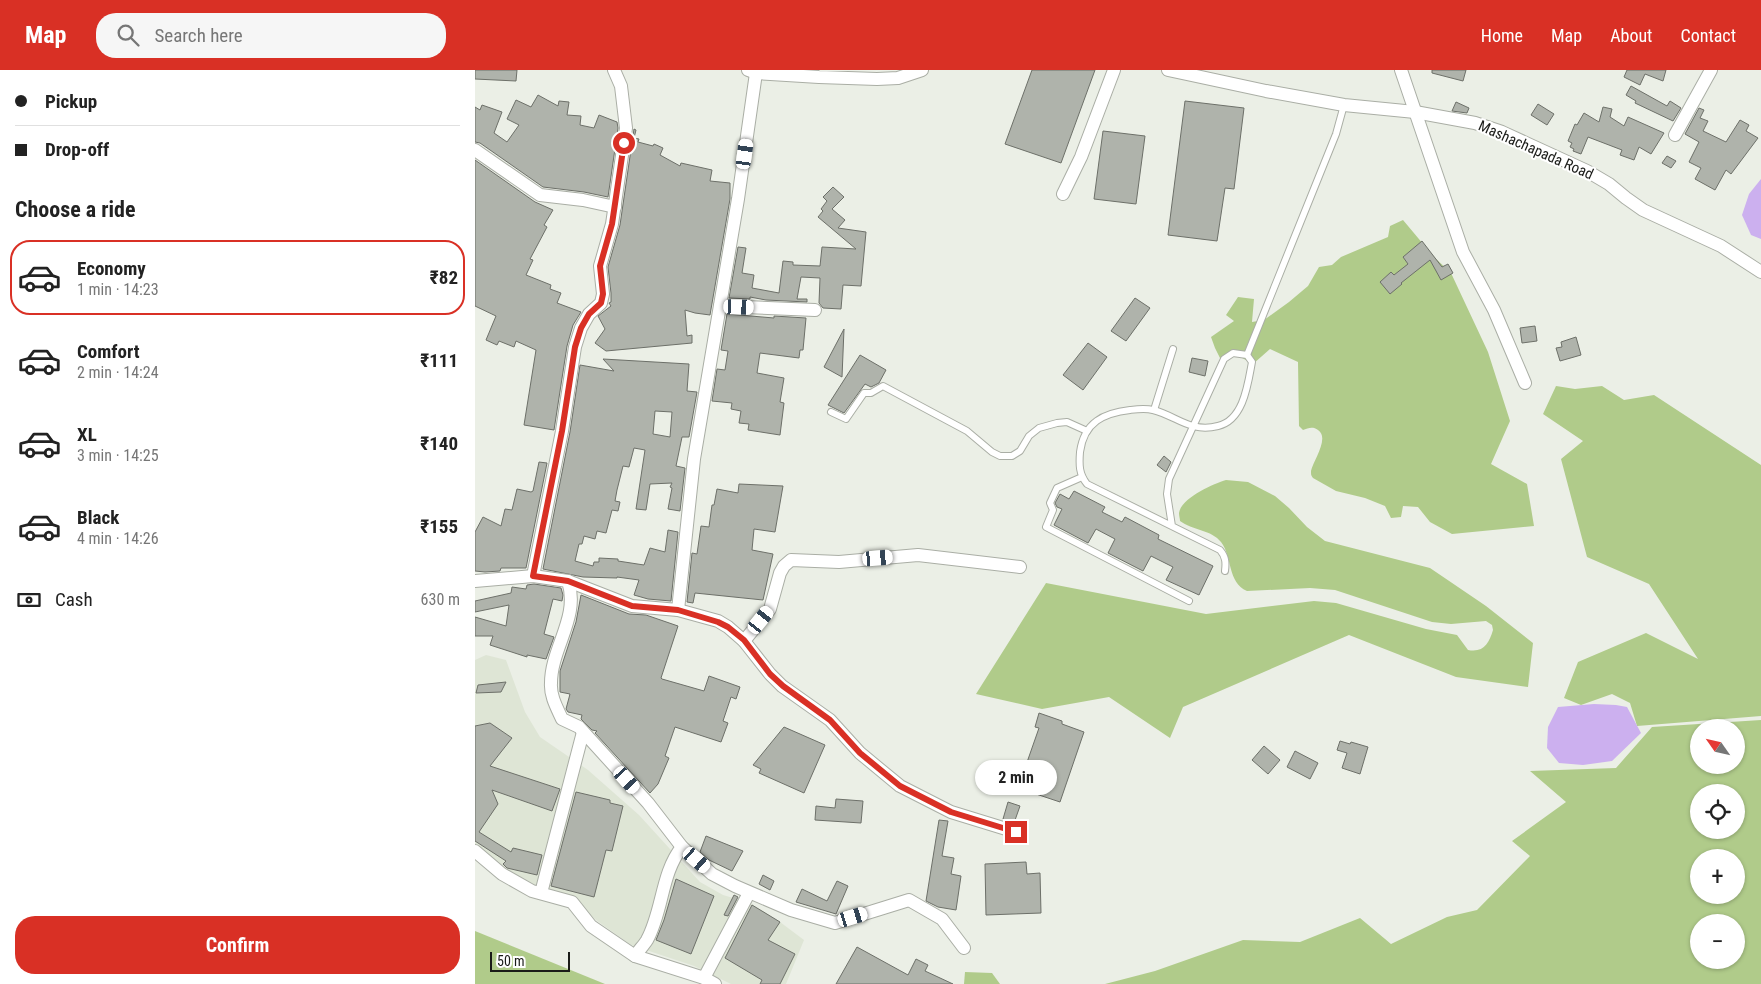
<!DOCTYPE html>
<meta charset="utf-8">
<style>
body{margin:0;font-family:"Roboto Condensed",sans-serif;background:#f6f6f6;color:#222;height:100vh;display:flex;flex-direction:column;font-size:19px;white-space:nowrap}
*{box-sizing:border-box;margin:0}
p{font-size:16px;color:#767676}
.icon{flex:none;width:28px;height:28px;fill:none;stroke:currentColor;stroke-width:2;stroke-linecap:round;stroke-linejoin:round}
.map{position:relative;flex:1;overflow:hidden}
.drawer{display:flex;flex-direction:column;background:#fff;width:475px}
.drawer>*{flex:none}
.hud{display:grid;align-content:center;height:110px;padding:0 15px;background:#fff}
.needle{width:32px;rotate:304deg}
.tools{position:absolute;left:1215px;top:649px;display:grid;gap:10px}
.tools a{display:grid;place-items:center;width:55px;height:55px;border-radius:50%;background:#fff;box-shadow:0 1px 4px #0004;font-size:25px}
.scale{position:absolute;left:15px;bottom:12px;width:80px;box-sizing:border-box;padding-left:5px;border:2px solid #1a1b18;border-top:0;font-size:14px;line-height:18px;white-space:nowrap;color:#1a1b18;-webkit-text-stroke:4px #fff;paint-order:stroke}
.end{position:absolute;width:22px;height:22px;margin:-11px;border:6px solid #d93025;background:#fff;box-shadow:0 0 0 2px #fff}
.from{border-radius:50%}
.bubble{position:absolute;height:35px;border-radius:18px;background:#fff;box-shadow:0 1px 4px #0004;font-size:16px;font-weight:700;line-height:35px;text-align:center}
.car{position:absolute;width:15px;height:30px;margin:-15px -8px;border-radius:6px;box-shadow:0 0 4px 1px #0007;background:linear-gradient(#fff 24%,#345 0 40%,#fff 0 76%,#345 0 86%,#fff 0)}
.hud b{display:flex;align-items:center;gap:18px;height:48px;font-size:19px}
.hud b+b{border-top:1px solid #e0e0e0}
.hud i{width:12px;height:12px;background:#222}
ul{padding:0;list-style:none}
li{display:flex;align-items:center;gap:15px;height:75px;margin:0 10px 8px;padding:0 5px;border:2px solid transparent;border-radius:20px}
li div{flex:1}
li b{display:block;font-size:19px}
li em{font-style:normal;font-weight:700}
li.active{border-color:#d93025}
li>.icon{width:45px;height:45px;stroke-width:1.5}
h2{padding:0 15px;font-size:22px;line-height:60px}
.pay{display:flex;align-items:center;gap:12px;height:55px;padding:0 15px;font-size:19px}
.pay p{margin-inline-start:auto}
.cta{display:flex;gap:10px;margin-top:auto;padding:10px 15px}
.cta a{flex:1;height:58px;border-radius:20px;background:#d93025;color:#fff;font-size:20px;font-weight:700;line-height:58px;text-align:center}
header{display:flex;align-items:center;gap:30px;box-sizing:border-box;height:70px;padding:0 25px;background:#d93025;color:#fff}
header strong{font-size:24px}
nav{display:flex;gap:28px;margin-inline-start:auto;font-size:18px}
.search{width:350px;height:45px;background:#f6f6f6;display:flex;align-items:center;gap:12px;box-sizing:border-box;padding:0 18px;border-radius:20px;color:#767676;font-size:19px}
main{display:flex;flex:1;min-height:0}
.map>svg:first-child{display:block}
.built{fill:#dee5d5}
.forest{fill:#b0cb8a;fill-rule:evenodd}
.water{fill:#ccb0ef}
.building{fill:#afb3ab;stroke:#6d7069;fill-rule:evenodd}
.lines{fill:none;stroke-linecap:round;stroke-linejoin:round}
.service-casing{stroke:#aaaea5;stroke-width:8}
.minor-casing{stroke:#aaaea5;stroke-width:14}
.service{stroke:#fff;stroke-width:6}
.minor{stroke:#fff;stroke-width:12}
.route{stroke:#d93025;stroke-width:6}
.labels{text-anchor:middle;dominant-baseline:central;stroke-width:4;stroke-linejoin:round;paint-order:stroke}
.street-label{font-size:15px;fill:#1a1b18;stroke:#fff}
</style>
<header>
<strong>Map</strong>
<div class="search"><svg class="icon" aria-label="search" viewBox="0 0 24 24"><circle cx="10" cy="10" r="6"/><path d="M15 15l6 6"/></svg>Search here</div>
<nav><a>Home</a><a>Map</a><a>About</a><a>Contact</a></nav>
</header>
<main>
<section class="drawer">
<div class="hud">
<b><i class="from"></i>Pickup</b>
<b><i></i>Drop-off</b>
</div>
<h2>Choose a ride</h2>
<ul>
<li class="active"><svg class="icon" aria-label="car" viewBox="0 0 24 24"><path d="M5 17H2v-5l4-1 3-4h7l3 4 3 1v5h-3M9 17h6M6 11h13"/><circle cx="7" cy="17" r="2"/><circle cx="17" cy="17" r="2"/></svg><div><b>Economy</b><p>1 min · 14:23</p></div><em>₹82</em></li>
<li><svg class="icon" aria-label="car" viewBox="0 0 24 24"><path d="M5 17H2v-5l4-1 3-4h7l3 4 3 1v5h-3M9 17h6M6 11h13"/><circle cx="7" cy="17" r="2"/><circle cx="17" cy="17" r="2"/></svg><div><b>Comfort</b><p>2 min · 14:24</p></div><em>₹111</em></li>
<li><svg class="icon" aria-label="car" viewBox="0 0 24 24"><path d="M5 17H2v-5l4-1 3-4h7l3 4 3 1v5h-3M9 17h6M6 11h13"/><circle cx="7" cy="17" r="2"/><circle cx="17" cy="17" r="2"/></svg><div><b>XL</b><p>3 min · 14:25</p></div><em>₹140</em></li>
<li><svg class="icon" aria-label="car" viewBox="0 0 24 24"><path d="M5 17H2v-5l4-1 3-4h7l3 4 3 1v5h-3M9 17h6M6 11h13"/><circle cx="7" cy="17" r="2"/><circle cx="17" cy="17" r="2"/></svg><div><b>Black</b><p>4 min · 14:26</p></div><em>₹155</em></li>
</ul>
<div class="pay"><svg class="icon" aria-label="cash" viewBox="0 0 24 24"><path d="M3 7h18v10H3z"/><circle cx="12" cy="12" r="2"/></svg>Cash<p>630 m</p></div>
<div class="cta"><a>Confirm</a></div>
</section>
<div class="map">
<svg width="1286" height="914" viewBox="0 0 1286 914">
<rect width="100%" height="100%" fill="#ebefe6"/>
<path class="built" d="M11 585 31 590 50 642 65 667 113 700 164 745 225 812 248 825 275 833 305 852 329 870 311 914H256L219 896 156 875 121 850 98 829 64 817 26 800 0 776V590Z"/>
<g class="forest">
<path d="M928 150 959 187 976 203 1013 282 1035 351 1016 394 1052 414 1059 456 977 464 955 452 943 437 928 436 926 447 916 448 910 436 890 428 861 421 838 408C836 405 836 405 836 401 838 391 855 368 843 360 838 356 833 358 828 360L824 356 823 292 795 279 778 294 760 284 747 292 740 278 736 267 759 251 751 245 763 227 779 229 777 252 789 250 814 232 833 216 844 197 857 195 866 187 913 167 915 156Z"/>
<path d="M1081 316 1100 319 1127 316 1149 330 1179 325 1286 395V646L1162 656 1155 633 1137 624 1106 635 1089 628 1103 592 1171 563 1223 589 1174 514 1112 487 1086 389 1108 371 1068 344Z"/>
<path d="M751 410 773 412 800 426 814 438 832 457 850 471 955 498 1011 536 1058 573 1053 617 981 607 874 565 708 637 695 668 634 627 567 639 501 624 571 513 731 544 839 531 861 533 951 559 982 565 993 580C1009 583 1014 573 1018 560L1017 555 1011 551 976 554 957 552 860 520 835 518 772 521C752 512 758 488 746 472 737 460 717 460 705 451 705 449 704 446 704 443 706 428 738 414 751 410Z"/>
<path d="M1286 650V914H630L680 901 768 870 825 872 885 848 916 874 972 847 1002 840 1055 786 1037 771 1091 732 1055 701 1141 698 1177 657ZM1224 658H1261V695H1224ZM1224 722H1261V760H1224ZM1224 788H1261V825H1224ZM1261 852V890H1224V852Z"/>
<path d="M0 861 130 914H0Z"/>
<path d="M490 902 517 903 525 914H489Z"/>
</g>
<g class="water">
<path d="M1286 109V169L1276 165 1267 145 1274 124Z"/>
<path d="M1119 634 1141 635 1152 637 1166 663 1137 691 1108 695 1084 693 1072 678 1073 657 1083 637Z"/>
</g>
<g class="building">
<path d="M0 0H42L41 11 0 9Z"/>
<path d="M557 0H620L586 93 530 74Z"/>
<path d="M957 0H991L988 11 957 3Z"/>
<path d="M1152 0H1191L1188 11 1170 4 1165 15 1149 7Z"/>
<path d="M1156 16 1192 36 1195 31 1206 38 1198 51 1160 33 1161 31 1151 25Z"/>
<path d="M63 25 83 36 84 31 94 32 92 45 106 46 105 55 119 58 124 45 142 52 143 58 133 127 109 122 68 117 5 73 0 72V37L5 40 7 35 27 42 19 63 32 72 44 55 32 49 41 30 56 37Z"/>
<path d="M710 31 769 38 759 119 750 118 742 171 693 165Z"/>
<path d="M981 32 994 38 992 43 977 41Z"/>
<path d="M1063 34 1079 44 1072 55 1056 45Z"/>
<path d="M1128 37 1137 39 1135 47 1149 56 1153 47 1189 63 1176 84 1164 77 1159 90 1145 85 1147 80 1113 67 1106 84 1098 81 1099 79 1095 77 1097 73 1093 71 1100 54 1102 55 1109 43 1124 52Z"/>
<path d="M1224 38 1229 40 1225 48 1233 51 1228 61 1251 72 1265 50 1274 55 1271 61 1283 68 1256 104 1251 100 1240 120 1220 109 1226 98 1214 92 1224 72 1210 64Z"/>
<path d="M159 59 161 60 159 68 164 69 163 72 178 76 179 74 188 78 185 85 205 96 206 93 237 100 235 111 255 113V129L235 245 220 243 210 240 212 266 217 265V273L131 281 120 273 130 259 123 246 136 236 134 233 136 232V223L133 197 145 155Z"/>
<path d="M628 61 670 66 661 134 619 129Z"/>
<path d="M1192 86 1201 91 1196 98 1187 93Z"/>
<path d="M0 90 60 132 78 140 69 155 72 157 55 189 58 190 51 205 76 215 75 219 86 223 82 233 106 242 98 255 92 276 79 360 49 355 61 280 41 271 39 277 24 271 22 275 11 270 21 246 0 236Z"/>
<path d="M358 117 369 127 357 139 370 150 363 158 391 162 386 216 368 215 366 239 348 238 344 233 345 208 326 207 322 229H332V232L291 230 275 227V229L254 228 263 177 271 178 267 203 279 205 277 218 304 223 308 191 318 192V195L345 196 347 177 381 179 343 147 348 141 346 139 352 131 348 127Z"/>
<path d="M947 171 967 197 973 194 978 203 966 210 955 190 926 213 927 214 915 224 905 212 916 202 919 205 933 194 928 187Z"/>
<path d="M660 228 675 238 651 271 636 261Z"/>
<path d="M252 244 299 248V246L331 248 328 280H325L324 288 285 283 282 303 309 308 305 332 309 333 305 365 273 360 274 354 264 353 266 341 256 339 257 333 237 331 242 299 250 300 253 281 246 280Z"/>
<path d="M1060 256 1062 271 1047 273 1045 258Z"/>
<path d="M369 259 367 307 349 297Z"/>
<path d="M1101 267 1106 285 1085 291 1081 278 1087 277 1086 272Z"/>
<path d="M613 273 632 287 608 320 588 305Z"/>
<path d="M385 285 411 300 404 313 396 317 390 314 369 343 353 335Z"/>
<path d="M717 288 733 291 730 306 714 302Z"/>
<path d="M128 289 214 294 212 321 222 322 214 367H207L201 396 210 398 205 441 193 439 197 418 195 417 197 413 175 414 171 440 161 439 170 380 159 378 154 397 148 396 142 420 140 431 145 432 143 441 137 440 131 463 122 461 120 469 109 466 107 474H104L100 491 118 496 119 492H124V488L143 489V491L169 495 175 478 190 482 193 460 203 462 196 531 173 529 159 525 164 510 142 507V508L108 507 68 499 95 362 105 295 139 301ZM180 341 197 342 195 367 178 364Z"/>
<path d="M689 386 696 392 691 402 682 395Z"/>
<path d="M64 392 72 393 51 498H26L25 501 10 502 0 501V462L8 447 26 456 30 439 37 440 42 419 56 422 58 421Z"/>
<path d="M264 414 308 416 300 462 279 459 277 480 298 484 288 530 220 523 218 533 212 532 217 483 222 484 226 456 234 457 237 435H239L242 419 263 423Z"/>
<path d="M599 421 630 437 627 442 647 452 650 447 684 465 683 469 738 496 724 525 691 510 698 497 676 486 668 501 633 483 640 469 621 459 613 473 579 455 587 439 582 437 580 433 585 424 594 429Z"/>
<path d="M59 514 86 518 88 525 87 531 78 529 69 564 79 567 71 589 52 585V587L15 575 18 566H0V547L31 556 34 535 0 542V531L36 523 37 517 51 519 52 515Z"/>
<path d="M106 525 154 544 171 545 203 556 186 608 187 609 229 621 234 606 265 617 261 629 256 627 248 651 253 653 246 672 200 657 190 686 194 688 183 714 175 723 120 663 122 661 117 660 106 649 107 645 93 642 91 639 95 624 85 622V601L101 552Z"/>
<path d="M31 612 26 622 1 623 3 615Z"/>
<path d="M564 643 587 651V654L609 662 585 732 543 718 564 658 560 657Z"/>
<path d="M15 653 37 668 15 696 85 719 77 741 17 720 23 734 4 762 36 782 38 778 67 785 62 805 32 798 28 794 31 791 0 771V656Z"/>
<path d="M309 657 350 675 329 723 284 703 286 699 278 695Z"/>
<path d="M865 671 875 674 876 672 893 677 885 704 867 698 872 683 862 680Z"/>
<path d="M789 676 805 690 793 704 777 690Z"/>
<path d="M820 681 843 693 835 709 812 697Z"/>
<path d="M101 722 135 730V733L148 736 137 781 131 780 119 827 76 816Z"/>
<path d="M361 729 388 731 386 753 340 750 341 736 360 738Z"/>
<path d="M533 732 545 736 539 753 528 749Z"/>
<path d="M464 750 473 751 467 786 479 788 476 804 486 806 481 840 463 837 451 831Z"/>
<path d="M231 766 268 781 257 801 234 790 225 782Z"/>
<path d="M551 792 552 804 565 803 566 843 511 845 510 794Z"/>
<path d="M288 805 299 811 295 820 284 814Z"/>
<path d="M201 809 239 826 216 884 181 870 189 850Z"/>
<path d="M362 811 373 816 361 844 321 832 327 819 352 831Z"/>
<path d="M259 825 263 827 253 846 249 845Z"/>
<path d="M277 835 305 852 293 870 320 884 305 914H285L287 910 250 888Z"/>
<path d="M382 877 433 905 441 889 453 895 450 901 478 914H361Z"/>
</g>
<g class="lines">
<g class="service-casing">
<g id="service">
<path d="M772 285 861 64 869 35"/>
<path d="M679 340 698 279"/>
<path d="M356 342 371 349 389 323H396L408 316 492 361 517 382 525 386H537L545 381 554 366 564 358 582 353 592 352 612 361"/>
<path d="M607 407 582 418 575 433 578 440 571 457 714 531"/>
<path d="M697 456 692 424 694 409 749 289 758 283 772 285 777 292C773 313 769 350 743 356 715 363 702 346 678 340 670 338 663 339 655 340 629 343 609 352 605 382 604 395 604 404 612 414L745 480C751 487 751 493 750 501"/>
</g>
</g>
<g class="minor-casing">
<g id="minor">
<path d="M273 0 281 3 344 7 402 9 423 8 447 0"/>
<path d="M693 0 791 21 869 35 940 42 1000 53 1027 62 1112 101 1134 114 1151 128 1168 140 1246 176 1286 202"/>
<path d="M926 0 988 182 1019 240 1050 313"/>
<path d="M1200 65 1236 0"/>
<path d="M0 80 65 125 108 130 140 137"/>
<path d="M588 124 606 87 639 0"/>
<path d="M245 236 340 240"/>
<path d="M58 506 87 361 100 277 106 258 114 244 126 233 128 224 125 196 137 154 151 58 146 16 139 0"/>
<path d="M0 511 58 506 93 511C105 547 76 578 76 613 75 626 82 638 87 649L104 657 173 733 207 777 237 804 260 816 316 840 360 853 434 830 467 849 489 878"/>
<path d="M93 511 157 536 203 540 243 551 253 557 269 571 295 604 307 616 355 650 385 683 425 716 476 742 541 762"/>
<path d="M203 540 219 389 263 129 281 3"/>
<path d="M269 571 295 539 305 503 309 496 316 490 364 492 443 485 545 497"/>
<path d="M0 781 27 804 57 821 97 832 116 856 160 886 229 908 240 914"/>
<path d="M66 823 108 662"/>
<path d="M160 886C164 880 169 875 172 870 188 841 186 803 207 777"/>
<path d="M229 908 274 823"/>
</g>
</g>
<use href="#service" class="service"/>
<use href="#minor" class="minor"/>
</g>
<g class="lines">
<path class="route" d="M149 73 137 154 125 196 128 224 126 233 114 244 106 258 100 277 87 361 58 506 93 511 157 536 203 540 243 552 253 557 269 570 295 604 308 616 355 650 385 683 425 716 476 742 541 762"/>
</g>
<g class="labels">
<g class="street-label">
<text transform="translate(1061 80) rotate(24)">Mashachapada Road</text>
</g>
</g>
</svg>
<div class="tools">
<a><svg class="needle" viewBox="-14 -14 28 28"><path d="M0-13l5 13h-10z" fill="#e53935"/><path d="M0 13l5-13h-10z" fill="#767676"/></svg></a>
<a><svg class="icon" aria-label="locate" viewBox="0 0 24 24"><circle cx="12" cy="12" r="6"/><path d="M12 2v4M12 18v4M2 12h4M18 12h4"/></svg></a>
<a>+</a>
<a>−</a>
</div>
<div class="scale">50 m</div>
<i class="end from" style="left:149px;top:73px"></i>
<i class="end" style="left:541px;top:762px"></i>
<div class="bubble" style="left:500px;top:690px;width:82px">2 min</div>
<i class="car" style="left:270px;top:84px;rotate:8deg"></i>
<i class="car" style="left:264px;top:237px;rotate:92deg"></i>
<i class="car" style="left:403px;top:488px;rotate:85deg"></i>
<i class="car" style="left:286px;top:550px;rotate:39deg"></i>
<i class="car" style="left:152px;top:710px;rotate:138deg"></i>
<i class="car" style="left:222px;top:790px;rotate:131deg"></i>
<i class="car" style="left:378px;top:847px;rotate:73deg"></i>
</div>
</main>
